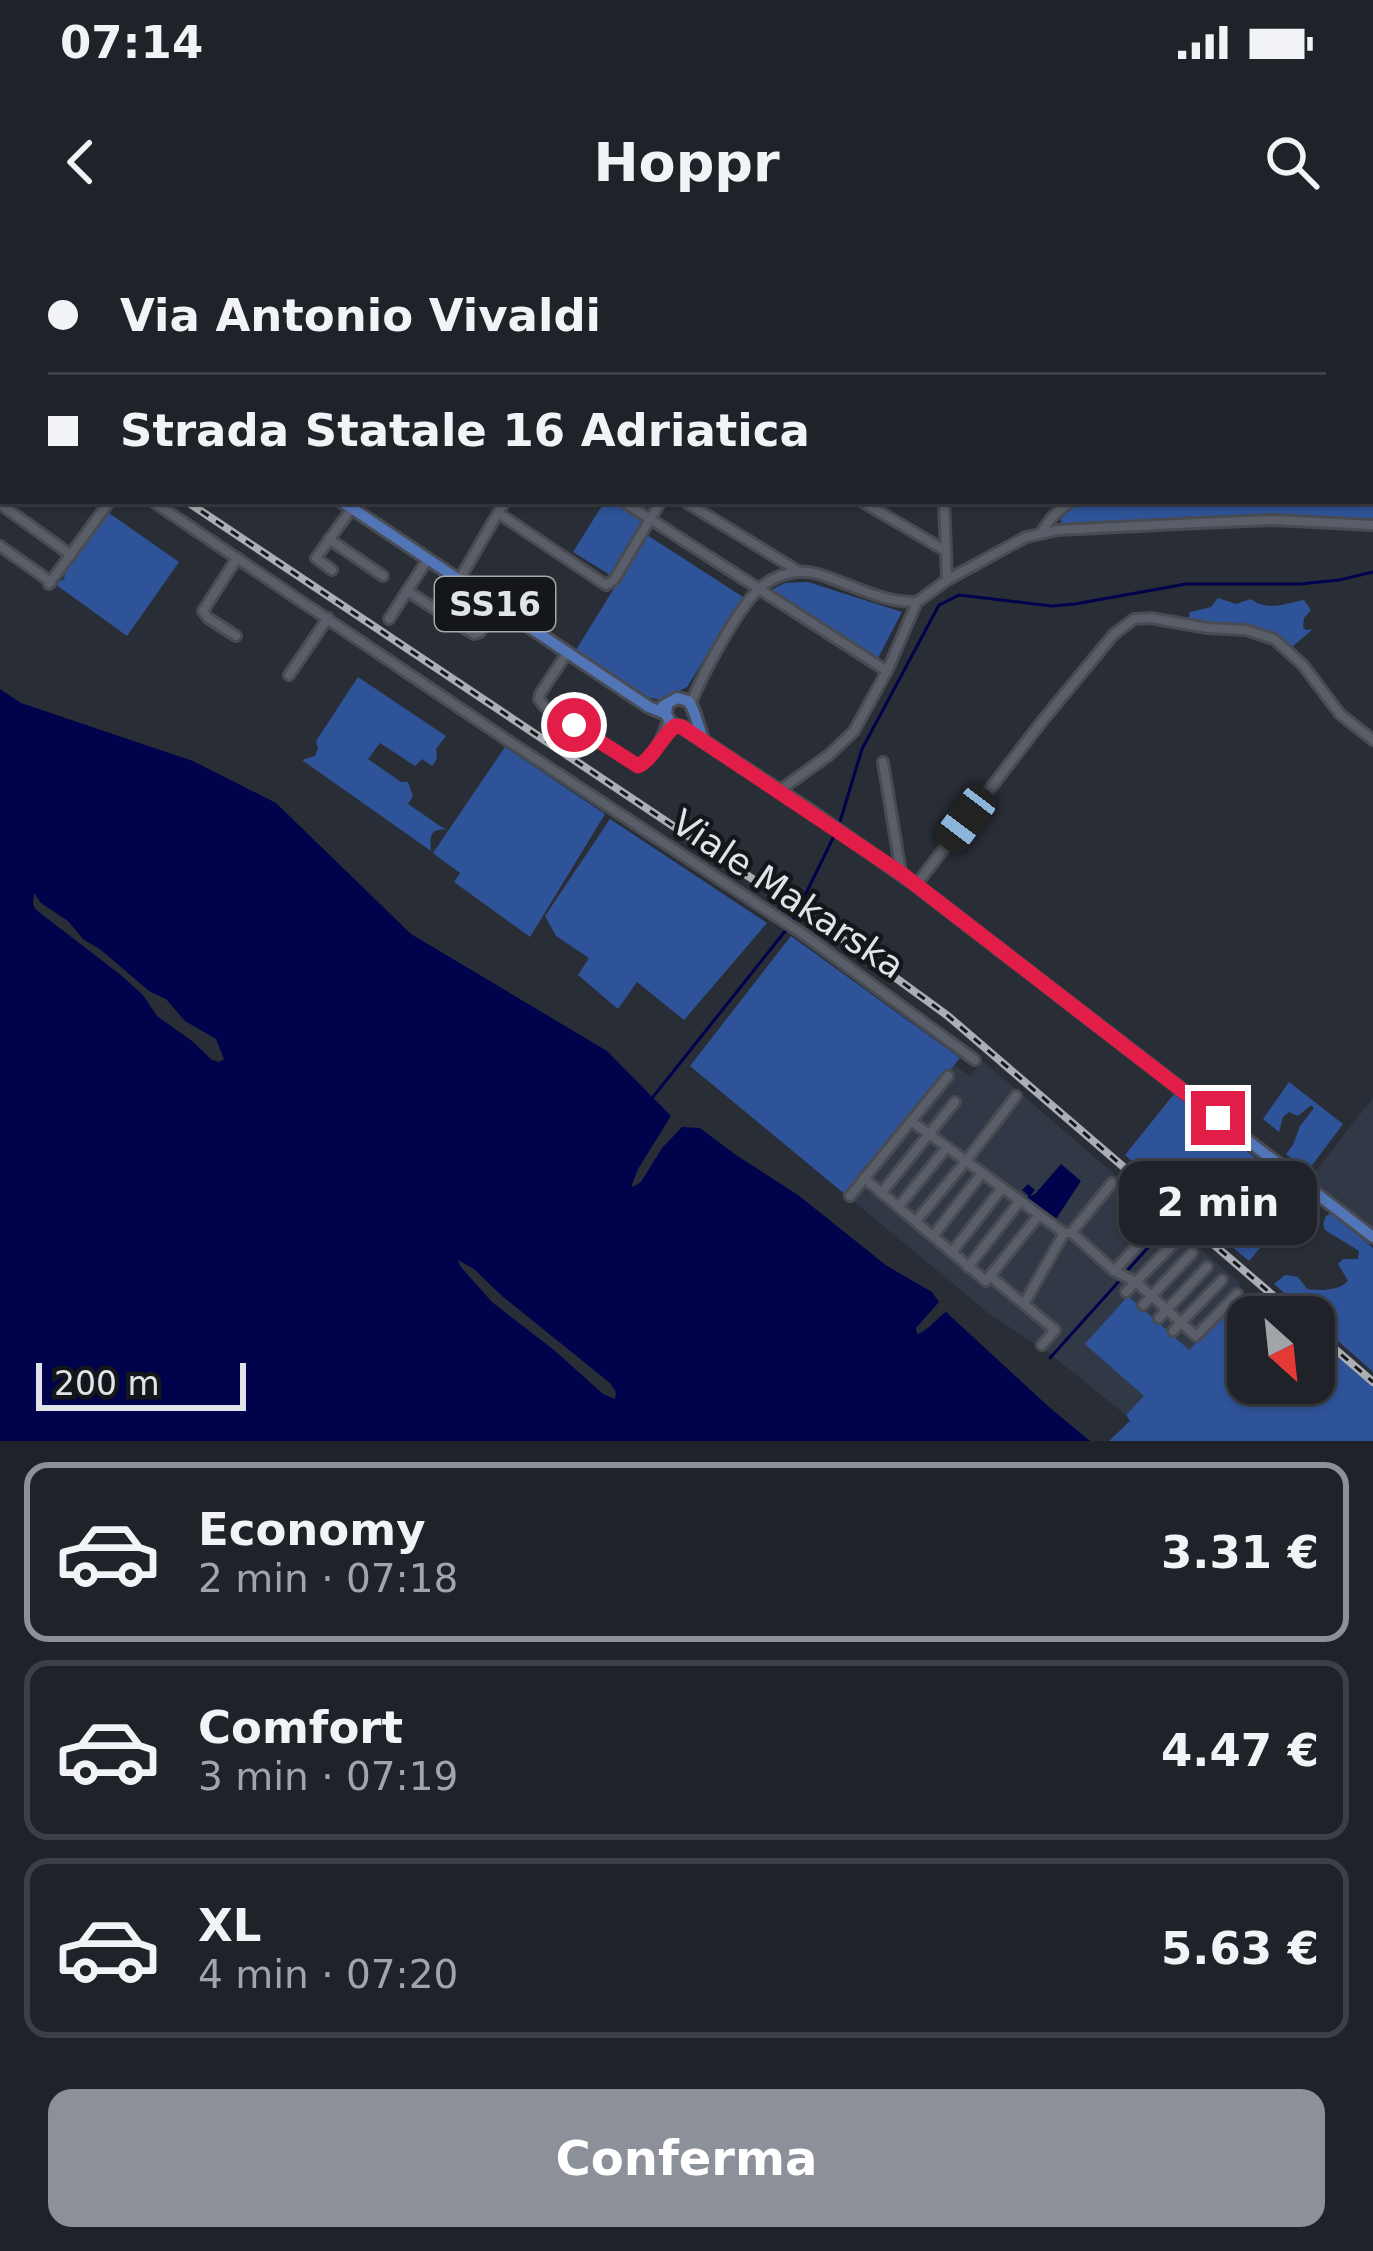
<!DOCTYPE html>
<html lang="it">
<meta charset="utf-8">
<style>
body{margin:0;font-family:"DejaVu Sans",sans-serif;background:#2c2f34;color:#f1f3f6;height:100vh;display:flex;flex-direction:column;font-size:45px;white-space:nowrap}
*{box-sizing:border-box;margin:0}
p{font-size:39px;color:#a1a4a8}
.icon{flex:none;width:66px;height:66px;fill:none;stroke:currentColor;stroke-width:2;stroke-linecap:round;stroke-linejoin:round}
.map{position:relative;height:1201px;overflow:hidden}
.side{display:flex;flex-direction:column;background:#1f2228;flex:1}
.side>*{flex:none}
.hud{position:absolute;left:0px;top:0px;width:1374px;height:264px;box-shadow:0 3px 9px #0004,0 0 0 3px #3c3f45;display:grid;align-content:center;height:264px;padding:0 48px;background:#1f2228}
.needle{width:78px;rotate:153deg}
.controls{position:absolute;left:1227px;top:1056px;display:grid;gap:24px}
.controls a{display:grid;place-items:center;width:108px;height:108px;border-radius:24px;background:#1f2228;box-shadow:0 3px 9px #0004,0 0 0 3px #3c3f45;font-size:60px}
.scale{position:absolute;left:36px;bottom:30px;width:210px;box-sizing:border-box;padding-left:12px;border:6px solid #e0e3e8;border-top:0;font-size:33px;line-height:42px;white-space:nowrap;color:#e0e3e8;-webkit-text-stroke:9px #14161a;paint-order:stroke}
.end{position:absolute;width:54px;height:54px;margin:-27px;border:15px solid #e11d48;background:#fff;box-shadow:0 0 0 6px #fff}
.from{border-radius:50%}
.bubble{position:absolute;height:84px;border-radius:24px;background:#1f2228;box-shadow:0 3px 9px #0004,0 0 0 3px #3c3f45;font-size:39px;font-weight:600;line-height:84px;text-align:center}
.car{position:absolute;width:36px;height:72px;margin:-36px -18px;border-radius:15px;box-shadow:0 0 9px 3px #0007;background:linear-gradient(#222 24%,#8ab4d8 0 40%,#222 0 76%,#8ab4d8 0 86%,#222 0)}
.hud b{display:flex;align-items:center;gap:42px;height:114px;font-size:45px}
.hud b+b{border-top:3px solid #3c3f45}
.hud i{width:30px;height:30px;background:#f1f3f6}
ul{padding:21px 0 0;list-style:none}
li{display:flex;align-items:center;gap:36px;height:180px;margin:0 24px 18px;padding:0 24px;border:6px solid #3c3f45;border-radius:24px}
li div{flex:1}
li b{display:block;font-size:45px}
li em{font-style:normal;font-weight:600}
li.on{border-color:#8c9099}
li>.icon{width:108px;height:108px;stroke-width:1.5}
.action{display:flex;gap:24px;margin-top:auto;padding:24px 48px}
.action a{flex:1;height:138px;border-radius:24px;background:#8c9099;color:#fff;font-size:48px;font-weight:600;line-height:138px;text-align:center}
.status{display:flex;justify-content:space-between;align-items:center;height:84px;padding:0 60px;background:#1f2228;direction:ltr}
.status svg{height:33px;fill:currentColor}
header{display:flex;justify-content:space-between;align-items:center;height:156px;padding:0 48px;background:#1f2228;font-size:54px;font-weight:600}
.map>svg:first-child{display:block}
.built{fill:#323946}
.green{fill:#2f5398}
.water{fill:#00024b}
.pier{fill:#292e36}
.lines{fill:none;stroke-linecap:round;stroke-linejoin:round}
.stream{stroke:#00024b;stroke-width:3}
.minor-casing{stroke:#484b52;stroke-width:14}
.major-casing{stroke:#484b52;stroke-width:16}
.minor{stroke:#595e68;stroke-width:8}
.major{stroke:#5275b8;stroke-width:10}
.rail-casing{stroke:#abaeb4;stroke-width:8}
.rail{stroke:#14161a;stroke-width:3;stroke-dasharray:9;stroke-linecap:butt}
.route{stroke:#e11d48;stroke-width:15}
.labels{text-anchor:middle;dominant-baseline:central;stroke-width:9;stroke-linejoin:round;paint-order:stroke}
.shield{fill:#14161a;stroke:#a3a6aa;stroke-width:3}
.shield-label{font-size:33px;font-weight:bold;fill:#e0e3e8}
.street-label{font-size:36px;fill:#e0e3e8;stroke:#14161a}
</style>
<div class="status"><b>07:14</b><svg viewBox="0 0 49 12"><path d="M0 12V9h3v3zM5 12V6h3v6zM10 12V3h3v9zM15 12V0h3v12zM26 1h20v11H26zM47 4h2v5h-2z"/></svg></div>
<header><svg class="icon" aria-label="back" viewBox="0 0 24 24"><path d="M15 5l-7 7 7 7"/></svg>Hoppr<svg class="icon" aria-label="search" viewBox="0 0 24 24"><circle cx="10" cy="10" r="6"/><path d="M15 15l6 6"/></svg></header>
<div class="map">
<svg width="1373" height="1201" viewBox="0 0 1373 1201">
<rect width="100%" height="100%" fill="#292e36"/>
<g class="built">
<path d="M983 821 1239 1042 1241 1056 1126 1175 1049 1113 991 1075 847 956 954 825 970 836Z"/>
<path d="M1373 858V992L1308 941Z"/>
</g>
<g class="green">
<path d="M1373 35V281L1244 278 1061 286V274L1088 261H1371Z"/>
<path d="M605 261H615L645 280 610 335 573 312Z"/>
<path d="M109 273 179 322 127 396 55 344 64 339 66 329Z"/>
<path d="M647 295 743 357 687 447 661 460 647 457 576 410Z"/>
<path d="M808 342 902 372 878 418 769 351 785 343Z"/>
<path d="M1218 358 1236 364 1251 359C1268 372 1286 363 1304 360L1311 370 1304 378 1303 387 1306 390 1313 389 1291 408 1276 398 1188 381 1190 372 1211 367Z"/>
<path d="M358 437 446 496 436 509 437 519 432 526 422 519 415 526 380 503 368 519 401 542H408L413 556 408 564 446 590C428 587 430 601 431 611L302 520 315 516 318 508 316 501Z"/>
<path d="M505 507 605 574 530 697 454 642 460 633 433 613Z"/>
<path d="M610 579 767 683 684 780 637 742 618 769 578 735 589 718 556 696 545 676Z"/>
<path d="M791 696 960 818 847 956 690 826Z"/>
<path d="M1289 842 1343 884 1307 932 1286 914 1293 905 1300 886 1314 868 1311 865 1298 876 1289 872 1283 877 1279 892 1263 879Z"/>
<path d="M1174 854 1304 956 1249 1021 1125 915Z"/>
<path d="M1331 973 1373 1008V1132L1274 1044 1285 1035 1298 1037 1307 1049C1320 1051 1339 1051 1348 1041L1338 1024 1343 1019H1358L1359 1011 1325 990 1323 984 1326 976Z"/>
<path d="M1267 1050 1297 1077H1248V1143H1314V1092L1373 1145V1201H1109L1130 1181 1126 1175 1144 1156 1085 1104 1128 1056 1189 1110 1241 1056 1262 1054Z"/>
</g>
<g class="water">
<path d="M0 449 21 463 193 521 276 563 411 694 607 811 671 876 638 929 632 945 633 947 641 942 662 908 682 887 700 888 736 915 798 955 887 1026 932 1052 939 1062 916 1088 917 1094C927 1092 937 1078 946 1072L1050 1168 1090 1201H0Z"/>
<path d="M1061 924 1081 941 1054 982 1024 958 1029 956 1022 950 1028 944 1035 950 1030 956 1035 954Z"/>
</g>
<g class="pier">
<path d="M34 653 41 663 68 681 83 699 101 710 149 751 166 759 185 781 216 799 224 819 219 822 212 820 192 801 157 776 143 755 122 736 35 669 33 664Z"/>
<path d="M458 1020 474 1029 502 1056 610 1143 616 1152 615 1159 603 1154 554 1110 492 1062 460 1026Z"/>
</g>
<g class="lines">
<g class="stream">
<path d="M839 585 862 509 939 365 959 355 1052 366 1075 364 1186 344H1300L1339 340 1373 332"/>
<path d="M792 682 835 594"/>
<path d="M653 857 786 690"/>
<path d="M1126 1032 1162 992"/>
<path d="M1050 1118 1121 1039"/>
<path d="M1316 1123 1321 1118"/>
</g>
<g class="minor-casing">
<g id="minor">
<path d="M186 0 190 3"/>
<path d="M801 0 803 3"/>
<path d="M135 3 137 0"/>
<path d="M229 3 232 0"/>
<path d="M1186 3 1189 0"/>
<path d="M1371 31 1373 29"/>
<path d="M0 88 3 84"/>
<path d="M0 160 3 162"/>
<path d="M152 261 510 502 803 694 975 820"/>
<path d="M622 261 887 431"/>
<path d="M684 261 798 331"/>
<path d="M861 261 946 311"/>
<path d="M944 261 947 340"/>
<path d="M0 264 71 315"/>
<path d="M498 273 606 345 614 340 661 261"/>
<path d="M1043 290 1053 276 1071 261"/>
<path d="M329 299 383 336"/>
<path d="M0 306 51 342"/>
<path d="M428 319 407 351 474 394 480 392 497 366"/>
<path d="M332 330 316 318 352 268"/>
<path d="M459 340 505 261"/>
<path d="M49 344 110 261"/>
<path d="M389 379 407 351"/>
<path d="M236 396 208 378 203 371 237 318"/>
<path d="M567 413 540 454 539 459 544 466 638 526C653 519 663 497 668 480"/>
<path d="M289 435 328 378"/>
<path d="M691 463C702 435 737 370 758 350 773 335 797 328 818 334 851 344 882 363 917 362"/>
<path d="M883 522 901 633"/>
<path d="M780 550 829 515 854 491 887 431 917 362 947 340 1026 297 1058 290 1198 283 1275 280 1373 285"/>
<path d="M916 645 1043 480 1114 394 1134 379 1151 378 1208 388 1246 390 1274 399 1303 425 1340 474 1373 500"/>
<path d="M1016 856 966 921 1064 993H1072L1114 1031 1136 1042 1196 1096 1237 1054"/>
<path d="M911 881 966 921 916 981"/>
<path d="M864 938 986 1041 990 1036"/>
<path d="M882 952 955 862"/>
<path d="M850 956 948 836"/>
<path d="M899 966 947 907"/>
<path d="M1071 993 1112 943"/>
<path d="M933 996 982 933"/>
<path d="M952 1012 1002 948"/>
<path d="M968 1027 1020 961"/>
<path d="M1114 1031 1158 983"/>
<path d="M990 1036 1055 1090 1042 1105"/>
<path d="M990 1036 1039 975"/>
<path d="M1126 1052 1177 1000"/>
<path d="M1024 1064 1064 993"/>
<path d="M1143 1065 1192 1013"/>
<path d="M1159 1078 1207 1027"/>
<path d="M1173 1091 1222 1040"/>
</g>
</g>
<g class="major-casing">
<g id="major">
<path d="M0 33 3 35"/>
<path d="M341 261 649 467 666 474"/>
<path d="M663 466 677 458 688 461C695 468 698 487 703 499"/>
<path d="M667 466 666 474 671 484 682 487 815 574 916 645 1373 997"/>
</g>
</g>
<use href="#minor" class="minor"/>
<use href="#major" class="major"/>
<g class="rail-casing">
<g id="rail">
<path d="M0 137 3 139"/>
<path d="M186 261 841 698 948 776 1298 1077"/>
<path d="M1314 1091 1373 1142"/>
</g>
</g>
<use href="#rail" class="rail"/>
</g>
<g class="lines">
<path class="route" d="M574 485 638 526C653 519 661 497 675 486L682 487 902 634 1218 878"/>
</g>
<g class="labels">
<rect class="shield" x="435" y="337" width="120" height="54" rx="9"/>
<g class="shield-label">
<text x="495" y="364">SS16</text>
</g>
<g class="street-label">
<text transform="translate(788 654) rotate(34)">Viale Makarska</text>
</g>
</g>
</svg>
<div class="controls">
<a><svg class="needle" viewBox="-14 -14 28 28"><path d="M0-13l5 13h-10z" fill="#e53935"/><path d="M0 13l5-13h-10z" fill="#a1a4a8"/></svg></a>
</div>
<div class="scale">200 m</div>
<i class="end from" style="left:574px;top:485px"></i>
<i class="end" style="left:1218px;top:878px"></i>
<div class="bubble" style="left:1119px;top:921px;width:198px">2 min</div>
<i class="car" style="left:966px;top:579px;rotate:217deg"></i>
<div class="hud">
<b><i class="from"></i>Via Antonio Vivaldi</b>
<b><i></i>Strada Statale 16 Adriatica</b>
</div>
</div>
<section class="side">
<ul>
<li class="on"><svg class="icon" aria-label="car" viewBox="0 0 24 24"><path d="M5 17H2v-5l4-1 3-4h7l3 4 3 1v5h-3M9 17h6M6 11h13"/><circle cx="7" cy="17" r="2"/><circle cx="17" cy="17" r="2"/></svg><div><b>Economy</b><p>2 min · 07:18</p></div><em>3.31 €</em></li>
<li><svg class="icon" aria-label="car" viewBox="0 0 24 24"><path d="M5 17H2v-5l4-1 3-4h7l3 4 3 1v5h-3M9 17h6M6 11h13"/><circle cx="7" cy="17" r="2"/><circle cx="17" cy="17" r="2"/></svg><div><b>Comfort</b><p>3 min · 07:19</p></div><em>4.47 €</em></li>
<li><svg class="icon" aria-label="car" viewBox="0 0 24 24"><path d="M5 17H2v-5l4-1 3-4h7l3 4 3 1v5h-3M9 17h6M6 11h13"/><circle cx="7" cy="17" r="2"/><circle cx="17" cy="17" r="2"/></svg><div><b>XL</b><p>4 min · 07:20</p></div><em>5.63 €</em></li>
</ul>
<div class="action"><a>Conferma</a></div>
</section>
